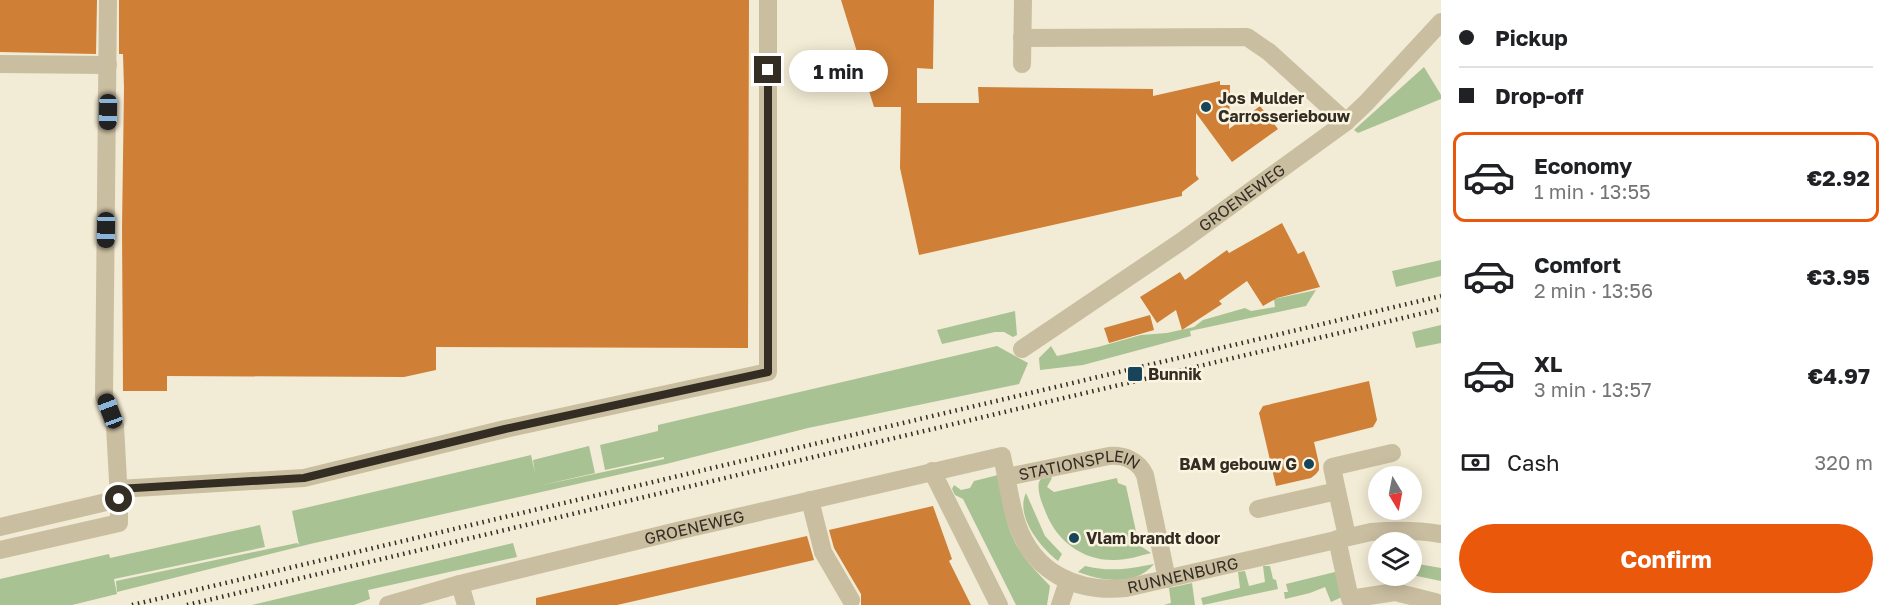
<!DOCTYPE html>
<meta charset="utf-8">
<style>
body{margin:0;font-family:"Golos Text",sans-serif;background:#f6f6f6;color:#202124;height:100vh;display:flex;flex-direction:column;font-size:22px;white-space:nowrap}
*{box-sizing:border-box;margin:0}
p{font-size:20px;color:#757577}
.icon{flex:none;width:33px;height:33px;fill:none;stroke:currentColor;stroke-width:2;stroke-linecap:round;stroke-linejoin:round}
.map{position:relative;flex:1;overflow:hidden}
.side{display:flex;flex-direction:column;background:#fff;width:450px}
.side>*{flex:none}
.hud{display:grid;align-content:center;height:132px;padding:0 18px;background:#fff}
.needle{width:39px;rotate:170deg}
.tools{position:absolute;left:1368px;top:466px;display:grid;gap:12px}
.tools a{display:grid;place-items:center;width:54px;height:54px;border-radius:50%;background:#fff;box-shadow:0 3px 15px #0003;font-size:30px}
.end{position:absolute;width:27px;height:27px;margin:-14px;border:8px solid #342d24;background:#fff;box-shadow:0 0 0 3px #fff}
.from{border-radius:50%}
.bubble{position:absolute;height:42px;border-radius:21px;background:#fff;box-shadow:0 3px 15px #0003;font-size:20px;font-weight:700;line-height:42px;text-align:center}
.car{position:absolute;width:18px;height:36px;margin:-18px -9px;border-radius:8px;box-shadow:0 0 4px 2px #0007;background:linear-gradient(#222 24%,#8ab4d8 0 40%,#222 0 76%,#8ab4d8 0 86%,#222 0)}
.hud b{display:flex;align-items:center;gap:21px;height:57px;font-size:22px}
.hud b+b{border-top:2px solid #e0e0e0}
.hud i{width:15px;height:15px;background:#202124}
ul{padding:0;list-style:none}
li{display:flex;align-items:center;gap:18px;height:90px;margin:0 12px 9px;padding:0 6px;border:3px solid transparent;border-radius:12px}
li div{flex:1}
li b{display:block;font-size:22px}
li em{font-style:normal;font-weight:700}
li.on{border-color:#ea580c}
li>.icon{width:54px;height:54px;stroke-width:1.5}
.pay{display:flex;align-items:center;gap:15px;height:66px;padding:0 18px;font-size:22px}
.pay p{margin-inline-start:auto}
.action{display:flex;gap:12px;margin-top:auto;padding:12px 18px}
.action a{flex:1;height:69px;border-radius:36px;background:#ea580c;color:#fff;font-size:24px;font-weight:700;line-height:69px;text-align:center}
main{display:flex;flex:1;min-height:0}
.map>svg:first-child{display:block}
.green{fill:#a8c294}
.building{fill:#cf7f36}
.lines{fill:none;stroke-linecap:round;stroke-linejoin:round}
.minor{stroke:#cabea1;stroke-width:18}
.rail{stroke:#342d24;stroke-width:4.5;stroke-dasharray:1.5 4.5;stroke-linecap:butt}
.route{stroke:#342d24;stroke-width:8}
.poi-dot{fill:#174458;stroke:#faf4e1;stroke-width:2}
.labels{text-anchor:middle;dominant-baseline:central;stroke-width:5;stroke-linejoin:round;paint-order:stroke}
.poi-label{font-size:16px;font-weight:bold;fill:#342d24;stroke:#faf4e1;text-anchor:start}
.street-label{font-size:16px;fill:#342d24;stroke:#faf4e1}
</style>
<main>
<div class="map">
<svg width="1441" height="605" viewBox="0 0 1441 605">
<rect width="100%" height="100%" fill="#f2ebd5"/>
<g class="green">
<path d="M1424 67 1441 95V99L1358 133 1354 130Z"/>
<path d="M1441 260V276L1396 287 1392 271Z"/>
<path d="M1316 290 1306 306 1190 331 1191 336 1083 365 1040 370 1039 358 1051 346 1057 356 1098 347 1141 335 1167 333 1194 327 1203 320 1245 308 1251 311 1275 307 1274 299Z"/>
<path d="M1015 311 1017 335 1013 337 1004 332H995L942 344 937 330Z"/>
<path d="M1441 325V343L1416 348 1412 332Z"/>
<path d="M997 346 1028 363 1019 384 808 428 666 464 310 544 117 592 116 581 297 543 299 545 292 511 531 455 535 473 533 460 589 446 595 473 538 486 664 459V457L605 470 600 445 658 431V425Z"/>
<path d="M998 475C1003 500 1005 528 1019 549 1027 563 1039 574 1050 586L1047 605H1016L963 499 955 495 952 489 954 485 961 490 970 488 974 481Z"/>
<path d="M1051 477 1052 478 1047 487 1054 492 1117 478 1118 483 1126 486 1139 545 1151 553C1139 556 1127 560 1115 560 1083 561 1057 541 1046 513 1042 503 1037 492 1039 482L1041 479Z"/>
<path d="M1026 493 1045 536 1062 554 1058 561C1040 547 1015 516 1026 493Z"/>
<path d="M260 525 265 547 114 579 117 594 72 605H0V579L109 554 110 558Z"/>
<path d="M513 543 517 557 368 590 370 599 354 605H252Z"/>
<path d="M1412 563 1441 568V581L1412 575Z"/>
<path d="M1154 564C1135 587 1102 581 1078 572L1085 566C1110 572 1129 569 1154 564Z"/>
<path d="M1263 566H1270L1273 579 1276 580 1278 589 1203 605 1201 598 1240 588 1238 572 1245 571 1249 586 1265 582Z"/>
<path d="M1339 571 1342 597 1331 602 1325 587 1310 593 1285 599 1284 592H1288L1286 584Z"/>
<path d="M1192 583 1195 605H1164L1171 603 1169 588Z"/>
</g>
<g class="building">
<path d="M0 0H97L96 54 0 52Z"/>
<path d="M119 0H749L748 348 436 347V370L404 377 167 376V391H123L122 228 124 88 123 54H119Z"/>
<path d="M841 0H934L933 69 917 68V103H979L978 87 1153 89V96L1220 81V85H1230L1229 129 1260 106 1278 129 1232 162 1196 113V175L1199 179 1182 192V196L919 255 900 168 901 107H874Z"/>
<path d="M1282 223 1298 254 1304 251 1320 287 1277 298 1263 306 1247 281 1219 301 1222 304 1182 330 1176 310 1157 323 1140 297 1180 272 1185 280 1227 250 1229 253Z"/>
<path d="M1150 315 1154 330 1109 343 1104 328Z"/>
<path d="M1369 381 1377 420 1373 427 1314 442 1319 464V470L1316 474 1311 478 1276 486 1259 413 1263 406Z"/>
<path d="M933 506 952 559 949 561 971 605H861V594L834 548 829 530Z"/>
<path d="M807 536 814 560 617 605H536V598Z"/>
</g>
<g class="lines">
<g class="minor">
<path d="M108 0 104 396 115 426 119 499"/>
<path d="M1022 38 1247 37 1269 52 1346 122"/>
<path d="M0 64 108 65"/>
<path d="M1022 64 1023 0"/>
<path id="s1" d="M1022 349 1182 241 1346 122 1366 103 1441 22"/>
<path d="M932 471 999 605"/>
<path id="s2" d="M1007 477 1109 456C1124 455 1138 460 1145 475L1167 579"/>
<path d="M118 489 304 478 505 429 768 372V0"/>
<path d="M1337 491 1332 467 1392 453"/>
<path d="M810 500 823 552 851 600"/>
<path d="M1258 509 1337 491 1347 536"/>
<path d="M0 527 119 499V523L0 550"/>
<path d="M1337 539 1350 599 1395 592 1435 602 1441 605"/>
<path d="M460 584 466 605"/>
<path id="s3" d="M388 605 460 584 677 531 1002 456C1007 478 1010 503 1017 524 1034 573 1077 593 1126 588L1371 532C1395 530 1417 530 1441 534"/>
<path d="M1060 605 1068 581"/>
</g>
<g class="rail">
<path d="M132 605 1441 296"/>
<path d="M187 605 1441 309"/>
</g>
</g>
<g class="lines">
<path class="route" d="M119 499 118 489 304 478 505 429 768 372V70"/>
</g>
<g class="poi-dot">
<circle cx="1206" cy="107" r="6"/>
<rect x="1127" y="366" width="16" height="16" rx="3"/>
<circle cx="1309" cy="464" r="6"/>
<circle cx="1074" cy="538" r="6"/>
</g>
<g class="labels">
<g class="poi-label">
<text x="1218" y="98">Jos Mulder<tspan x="1218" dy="18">Carrosseriebouw</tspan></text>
<text x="1148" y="374">Bunnik</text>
<text x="1297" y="464" text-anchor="end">BAM gebouw G</text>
<text x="1086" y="538">Vlam brandt door</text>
</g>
<g class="street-label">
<text stroke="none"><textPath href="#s1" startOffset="267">GROENEWEG</textPath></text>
<text stroke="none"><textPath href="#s2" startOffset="74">STATIONSPLEIN</textPath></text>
<text stroke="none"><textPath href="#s3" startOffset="316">GROENEWEG</textPath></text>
<text stroke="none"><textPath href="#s3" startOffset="897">RUNNENBURG</textPath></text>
</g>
</g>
</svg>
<div class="tools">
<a><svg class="needle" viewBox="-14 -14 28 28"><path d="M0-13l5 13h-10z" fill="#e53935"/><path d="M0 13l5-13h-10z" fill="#757577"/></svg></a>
<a><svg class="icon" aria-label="layers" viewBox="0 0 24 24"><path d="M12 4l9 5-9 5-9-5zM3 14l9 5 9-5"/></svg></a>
</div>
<i class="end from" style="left:119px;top:499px"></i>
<i class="end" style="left:768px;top:70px"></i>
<div class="bubble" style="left:789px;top:50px;width:99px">1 min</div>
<i class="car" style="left:108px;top:112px;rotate:181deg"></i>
<i class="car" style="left:106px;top:230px;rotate:181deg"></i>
<i class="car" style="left:110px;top:411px;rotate:339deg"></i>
</div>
<section class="side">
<div class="hud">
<b><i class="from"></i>Pickup</b>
<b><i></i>Drop-off</b>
</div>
<ul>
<li class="on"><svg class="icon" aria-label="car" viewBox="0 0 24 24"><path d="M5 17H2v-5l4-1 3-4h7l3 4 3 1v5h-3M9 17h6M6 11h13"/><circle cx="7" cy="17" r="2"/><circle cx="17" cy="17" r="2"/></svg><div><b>Economy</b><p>1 min · 13:55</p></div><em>€2.92</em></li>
<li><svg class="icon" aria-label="car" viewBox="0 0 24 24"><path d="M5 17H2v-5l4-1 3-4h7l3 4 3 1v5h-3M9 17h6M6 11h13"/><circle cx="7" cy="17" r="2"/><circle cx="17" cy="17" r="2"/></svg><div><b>Comfort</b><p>2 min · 13:56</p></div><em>€3.95</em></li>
<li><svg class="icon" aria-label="car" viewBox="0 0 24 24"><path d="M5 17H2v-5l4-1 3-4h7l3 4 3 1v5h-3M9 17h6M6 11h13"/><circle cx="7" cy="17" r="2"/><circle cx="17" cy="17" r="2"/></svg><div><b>XL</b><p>3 min · 13:57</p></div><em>€4.97</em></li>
</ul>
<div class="pay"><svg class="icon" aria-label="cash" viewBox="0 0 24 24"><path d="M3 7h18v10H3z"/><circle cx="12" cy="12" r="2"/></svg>Cash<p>320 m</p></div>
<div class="action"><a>Confirm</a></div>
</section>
</main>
